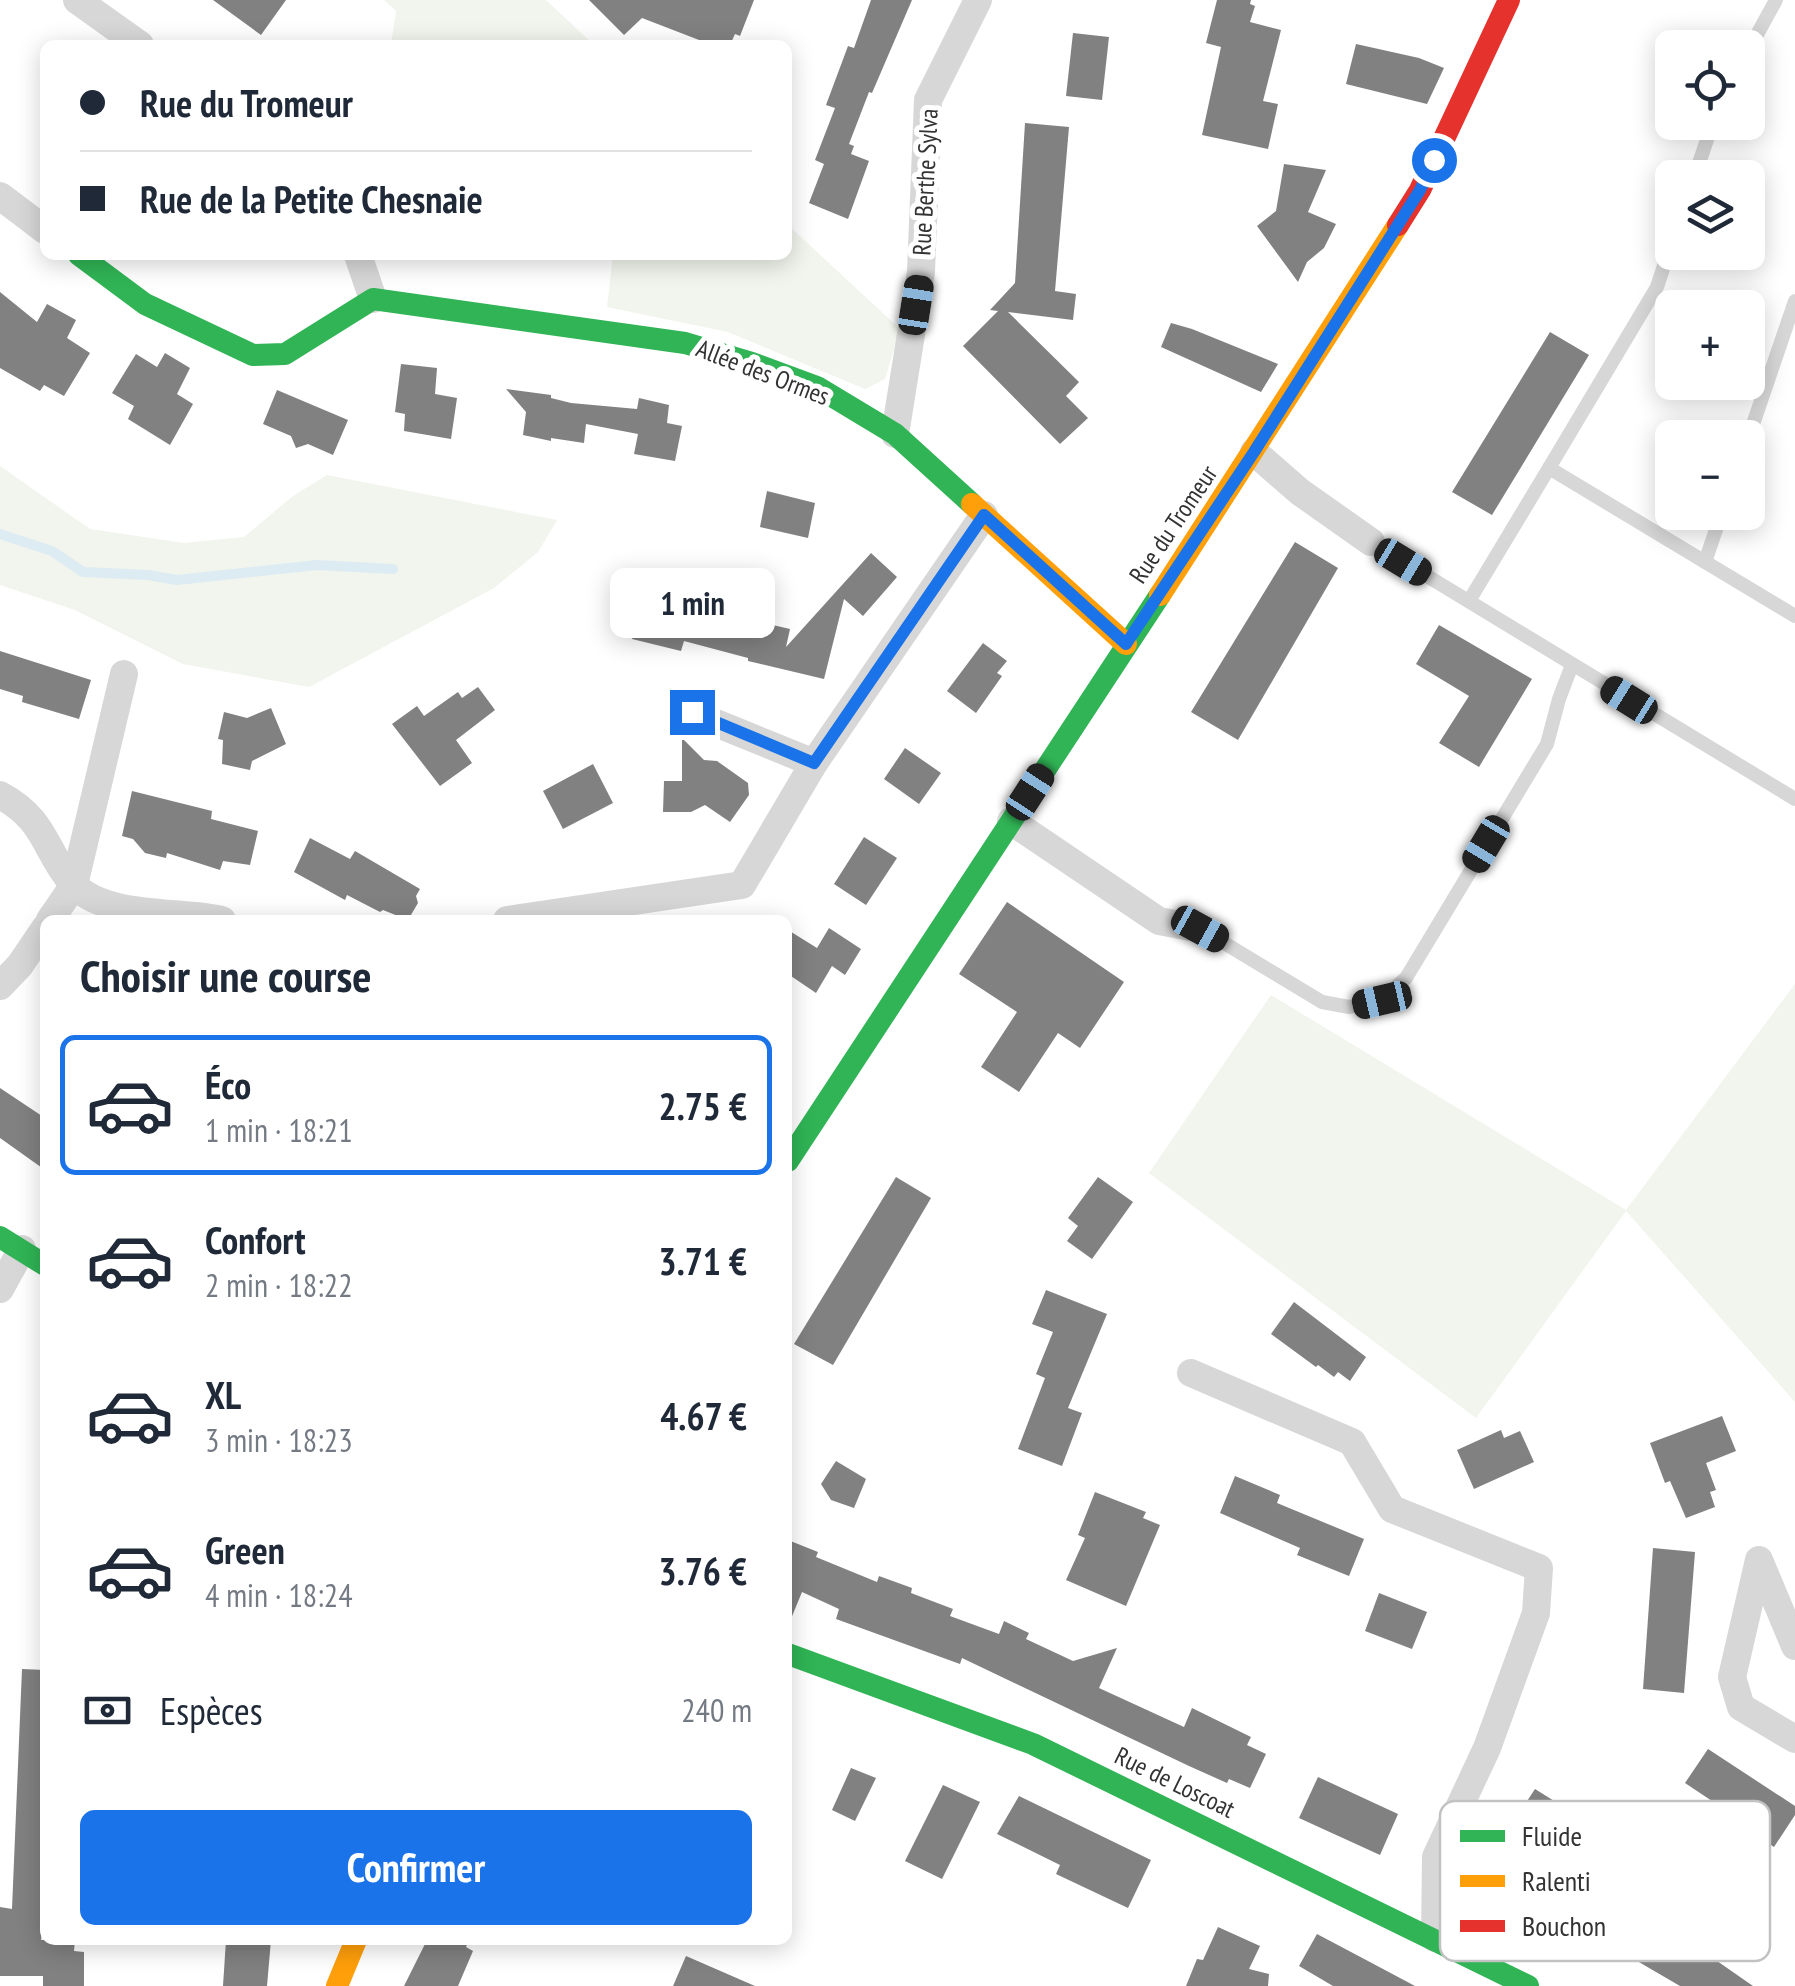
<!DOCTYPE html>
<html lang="fr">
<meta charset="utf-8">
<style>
body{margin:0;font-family:"PT Sans Narrow",sans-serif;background:#f2f2f3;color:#1f2937;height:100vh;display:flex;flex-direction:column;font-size:38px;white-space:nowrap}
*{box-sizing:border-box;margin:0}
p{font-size:32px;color:#747a83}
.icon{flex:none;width:55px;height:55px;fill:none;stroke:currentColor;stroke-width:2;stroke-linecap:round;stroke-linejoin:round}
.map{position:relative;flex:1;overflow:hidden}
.drawer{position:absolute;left:40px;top:915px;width:752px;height:1030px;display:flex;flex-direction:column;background:#fff;border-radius:15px;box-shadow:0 5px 25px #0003}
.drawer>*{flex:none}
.hud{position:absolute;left:40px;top:40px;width:752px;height:220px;border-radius:15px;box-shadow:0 5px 25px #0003;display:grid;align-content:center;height:220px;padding:0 40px;background:#fff}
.tools{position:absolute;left:1655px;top:30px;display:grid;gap:20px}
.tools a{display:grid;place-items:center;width:110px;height:110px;border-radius:15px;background:#fff;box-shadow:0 5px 25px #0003;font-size:50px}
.end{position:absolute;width:45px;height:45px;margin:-22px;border:12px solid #1a73e8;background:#fff;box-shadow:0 0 0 5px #fff}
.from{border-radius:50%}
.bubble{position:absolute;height:70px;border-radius:15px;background:#fff;box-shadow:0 5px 25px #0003;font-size:32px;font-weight:700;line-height:70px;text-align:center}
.car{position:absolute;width:30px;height:60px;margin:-30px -15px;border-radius:12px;box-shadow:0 0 8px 2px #0007;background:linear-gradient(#222 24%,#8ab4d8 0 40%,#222 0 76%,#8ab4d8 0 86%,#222 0)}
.hud b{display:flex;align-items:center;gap:35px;height:95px;font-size:38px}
.hud b+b{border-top:2px solid #e0e1e3}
.hud i{width:25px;height:25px;background:#1f2937}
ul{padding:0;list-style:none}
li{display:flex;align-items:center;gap:30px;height:140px;margin:0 20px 15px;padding:0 20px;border:5px solid transparent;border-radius:15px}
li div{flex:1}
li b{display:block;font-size:38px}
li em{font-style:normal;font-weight:700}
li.active{border-color:#1a73e8}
li>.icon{width:90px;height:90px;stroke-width:1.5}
h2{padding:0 40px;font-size:45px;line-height:120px}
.pay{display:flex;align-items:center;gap:25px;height:110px;padding:0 40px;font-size:38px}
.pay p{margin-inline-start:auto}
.button{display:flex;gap:20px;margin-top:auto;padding:20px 40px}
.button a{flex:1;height:115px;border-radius:15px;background:#1a73e8;color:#fff;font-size:40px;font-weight:700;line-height:115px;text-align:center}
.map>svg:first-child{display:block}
.green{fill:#f1f5ed}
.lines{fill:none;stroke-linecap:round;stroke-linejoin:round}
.stream{stroke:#ddebf3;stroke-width:10}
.building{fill:#818181}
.lane{stroke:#d7d7d7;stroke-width:14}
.street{stroke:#d7d7d7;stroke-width:28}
.fast{stroke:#30b455;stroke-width:22}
.slow{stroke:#ff9f0a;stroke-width:22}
.jam{stroke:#e5322d;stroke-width:22}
.route{stroke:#1a73e8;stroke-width:12}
.labels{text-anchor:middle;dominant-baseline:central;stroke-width:10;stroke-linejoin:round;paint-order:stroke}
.street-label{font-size:25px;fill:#333;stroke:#fff}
.key{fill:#fff;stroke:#c2c2c2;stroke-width:2.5}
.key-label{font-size:28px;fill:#333}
</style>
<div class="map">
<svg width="1795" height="1986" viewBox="0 0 1795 1986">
<rect width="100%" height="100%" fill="#fff"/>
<g class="green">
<path d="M384 0H546L594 45H391L396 11Z"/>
<path d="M788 225 900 329 885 379 865 389 728 332 607 307 613 255H788Z"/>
<path d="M0 466 90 529 184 543 244 537 293 496 327 475 557 520 538 552 494 588 309 687 183 664 75 610 0 585Z"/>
<path d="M1795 984V1402L1626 1211 1476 1418 1149 1173 1271 995 1626 1210Z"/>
</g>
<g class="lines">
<path class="stream" d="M0 534 52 551 83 572 148 575 177 580 317 565 393 569"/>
</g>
<g class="building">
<path d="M213 0H286L261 35Z"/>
<path d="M589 0H754L740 36 735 34 730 45H712L642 18 624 35Z"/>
<path d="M871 0H912L872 93 869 92 849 144 854 146 851 154 869 161 848 219 809 203 824 164 815 160 835 108 826 105 848 46 854 48Z"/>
<path d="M1217 0H1251L1250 4 1255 6 1250 22 1281 30 1263 101 1278 104 1268 149 1202 135 1221 47 1206 43Z"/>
<path d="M1073 33 1109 37 1102 100 1066 96Z"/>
<path d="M1356 44 1419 58 1444 68 1427 104 1346 84Z"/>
<path d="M1025 123 1069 127 1055 291 1076 294 1073 320 1008 312 1079 382 1066 396 1088 418 1060 444 963 346 998 311 990 310 1015 283Z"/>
<path d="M1284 164 1326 170 1308 212 1336 224 1324 248 1307 262 1298 282 1257 226 1276 211Z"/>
<path d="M0 292 37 322 47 304 76 320 67 338 90 353 64 396 44 385 40 391 0 368Z"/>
<path d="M1171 323 1192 329 1278 364 1261 392 1161 347Z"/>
<path d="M1550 332 1589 355 1492 515 1452 492Z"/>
<path d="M165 353 190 368 177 394 193 404 170 445 128 419 134 406 112 393 136 354 157 367Z"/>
<path d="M401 364 437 368 435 394 457 398 451 439 404 431 405 414 395 412Z"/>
<path d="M506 389 551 395V398L571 403 637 409 639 398 669 405 667 423 682 426 675 461 634 454 638 434 586 424 584 443 551 438V441L523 435 526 412Z"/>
<path d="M277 390 348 420 333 455 308 444 296 448 291 436 263 424Z"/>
<path d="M767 491 815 503 808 538 760 527Z"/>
<path d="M1295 542 1338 568 1238 740 1191 712Z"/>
<path d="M871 553 897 577 863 616 844 599 824 679 748 661V658L684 641 681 651 632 639 641 599 672 607 673 602 790 629 786 647Z"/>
<path d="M1439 625 1532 679 1479 767 1439 743 1469 696 1416 664Z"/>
<path d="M983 643 1007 661 997 673 1002 676 976 713 947 691Z"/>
<path d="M0 651 91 680 79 719 22 702 23 696 0 689Z"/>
<path d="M478 687 495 710 456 740 472 763 440 786 392 724 417 706 424 716 458 692 462 698Z"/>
<path d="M271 708 286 744 252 761 250 770 222 764 223 740 218 739 224 712 247 718Z"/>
<path d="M682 738 704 760 717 761 748 783 749 795 730 822 705 805 691 812H663L664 781H682Z"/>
<path d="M905 748 941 773 919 804 884 779Z"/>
<path d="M593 764 613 803 563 829 543 791Z"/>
<path d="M132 791 212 811 211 819 258 831 250 865 223 861 220 870 167 853 166 858 145 853 133 839 122 836Z"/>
<path d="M864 837 897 858 866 905 834 884Z"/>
<path d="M310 838 350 859 355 851 420 889 416 896 418 903 408 920 383 910 380 912 347 895 345 900 294 872Z"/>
<path d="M1007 902 1124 982 1080 1048 1058 1033 1019 1092 981 1067 1017 1012 959 974Z"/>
<path d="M829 928 861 949 845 975 832 966 816 993 788 974V930L817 948Z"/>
<path d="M0 1088 45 1118V1170L0 1138Z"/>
<path d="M896 1177 931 1198 833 1365 794 1344Z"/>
<path d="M1098 1177 1133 1202 1092 1259 1067 1241 1078 1226 1068 1218Z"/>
<path d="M1046 1290 1107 1314 1068 1408 1082 1413 1062 1466 1018 1449 1045 1378 1036 1374 1053 1332 1032 1324Z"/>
<path d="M1294 1302 1366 1357 1350 1381 1338 1372 1334 1377 1318 1365 1316 1367 1271 1334Z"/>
<path d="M1722 1416 1736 1451 1706 1463 1716 1490 1710 1492 1715 1507 1686 1518 1670 1481 1665 1483 1650 1443Z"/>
<path d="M1501 1430 1504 1438 1520 1431 1534 1462 1474 1489 1457 1450Z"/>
<path d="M836 1461 866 1479 854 1508 831 1500 821 1484Z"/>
<path d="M1235 1476 1280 1495 1277 1503 1364 1539 1349 1576 1297 1555 1300 1548 1220 1513Z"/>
<path d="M1095 1492 1146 1512 1143 1518 1160 1525 1126 1606 1066 1580 1085 1538 1078 1535Z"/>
<path d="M788 1540 818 1552 816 1557 877 1582 879 1576 912 1588 911 1593 953 1609 950 1616 999 1634 1004 1621 1029 1633 1026 1639 1073 1661 1117 1648 1099 1688 1184 1727 1192 1708 1251 1737 1247 1745 1266 1754 1250 1788 1229 1779 1227 1783 1189 1766 962 1658 960 1664 836 1619 839 1609 802 1592 788 1626Z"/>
<path d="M1653 1548 1695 1552 1684 1693 1643 1689Z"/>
<path d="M1379 1593 1427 1612 1412 1649 1365 1631Z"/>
<path d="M22 1669 45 1670V1892L41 1940H75L74 1951 84 1952V1986H43V1976H0V1907L12 1909Z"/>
<path d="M1708 1749 1795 1806V1815L1774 1847 1728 1817 1730 1813 1685 1783Z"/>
<path d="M851 1768 876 1778 855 1821 832 1810Z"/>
<path d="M1318 1777 1398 1814 1380 1855 1299 1818Z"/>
<path d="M943 1785 980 1802 942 1879 905 1861Z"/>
<path d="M1535 1789 1612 1837 1589 1873 1529 1833 1536 1822 1520 1812Z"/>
<path d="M1019 1796 1151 1860 1128 1908 1056 1874 1060 1865 997 1834Z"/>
<path d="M1613 1890 1697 1947 1753 1986H1680L1608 1944 1587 1929Z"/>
<path d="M1218 1927 1260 1946 1249 1969 1269 1974 1268 1986H1186L1197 1959 1203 1960Z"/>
<path d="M1317 1934 1368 1961 1415 1986H1333L1299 1966Z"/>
<path d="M226 1940H271L267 1986H223Z"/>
<path d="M427 1940H469L466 1947 473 1951 458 1986H404Z"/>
<path d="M686 1956 755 1986H673Z"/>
</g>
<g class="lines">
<g class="lane">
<path d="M1748 51 1776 0"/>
<path d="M1694 178 1713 122"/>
<path d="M1672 241 1657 287 1549 468 1795 616"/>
<path d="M1748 439 1795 301"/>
<path d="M1371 542 1795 799"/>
<path d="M1705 562 1722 512"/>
<path d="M1469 601 1549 468"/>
<path d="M1201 929 1322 1002 1349 1007 1381 1000 1406 978 1547 744 1559 699 1572 665"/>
</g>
<g class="street">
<path d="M77 0 140 45"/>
<path d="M0 196 45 230"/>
<path d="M358 255 373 299"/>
<path d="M895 434 921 272 928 100 978 0"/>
<path d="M1254 452 1300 492 1371 542"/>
<path d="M691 713 814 763"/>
<path d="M0 795C47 820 44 851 73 884 105 919 180 910 222 920"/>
<path d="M1011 821 1159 921 1201 929"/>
<path d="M50 920 74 885 124 674"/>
<path d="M507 920 742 885 814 763 984 515"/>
<path d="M0 986 20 965 45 928"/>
<path d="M0 1289 22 1249"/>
<path d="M1191 1373 1352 1442 1392 1509 1539 1568 1536 1613 1487 1748 1436 1857 1435 1938"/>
<path d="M1795 1646 1759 1560 1732 1677 1741 1707 1795 1739"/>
</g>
<g class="fast">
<path d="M79 255 145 304 253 355 285 354 373 299 685 343 752 363 817 387 895 434 972 504"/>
<path d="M788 1161 1160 595"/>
<path d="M0 1237 45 1265"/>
<path d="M788 1654 1033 1744 1528 1986"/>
</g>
<g class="slow">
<path d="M972 504 1126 644"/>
<path d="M1160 595 1398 225"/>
<path d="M337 1986 356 1940"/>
</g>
<path class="jam" d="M1398 225 1420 190 1509 0"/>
</g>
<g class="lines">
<path class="route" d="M692 712 814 763 984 515 1126 644 1254 452 1420 190 1434 160"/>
</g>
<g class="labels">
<g class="street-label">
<text transform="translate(925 182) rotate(-87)">Rue Berthe Sylva</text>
<text transform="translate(763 372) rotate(21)">Allée des Ormes</text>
<text transform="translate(1173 524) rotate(-56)">Rue du Tromeur</text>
<text transform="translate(1175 1782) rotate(26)">Rue de Loscoat</text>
</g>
</g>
<rect x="1440" y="1801" width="330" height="160" rx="15" class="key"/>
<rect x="1460" y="1830" width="45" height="12" fill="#30b455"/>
<rect x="1460" y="1875" width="45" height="12" fill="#ff9f0a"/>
<rect x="1460" y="1920" width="45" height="12" fill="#e5322d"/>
<g class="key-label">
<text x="1522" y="1846">Fluide</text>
<text x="1522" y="1891">Ralenti</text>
<text x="1522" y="1936">Bouchon</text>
</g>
</svg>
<div class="tools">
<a><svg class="icon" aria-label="locate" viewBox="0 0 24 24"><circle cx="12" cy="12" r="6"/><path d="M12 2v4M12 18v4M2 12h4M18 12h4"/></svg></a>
<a><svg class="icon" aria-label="layers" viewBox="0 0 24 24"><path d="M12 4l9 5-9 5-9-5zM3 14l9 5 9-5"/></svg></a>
<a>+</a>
<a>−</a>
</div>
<i class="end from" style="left:1434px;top:160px"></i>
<i class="end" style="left:692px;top:712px"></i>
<div class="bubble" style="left:610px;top:568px;width:165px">1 min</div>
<i class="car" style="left:916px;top:305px;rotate:9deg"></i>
<i class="car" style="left:1403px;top:562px;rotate:121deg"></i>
<i class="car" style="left:1629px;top:700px;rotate:302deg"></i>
<i class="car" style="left:1030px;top:792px;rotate:33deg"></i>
<i class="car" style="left:1486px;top:844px;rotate:211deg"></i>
<i class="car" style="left:1200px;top:929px;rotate:119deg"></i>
<i class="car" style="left:1382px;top:1000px;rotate:257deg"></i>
<div class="hud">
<b><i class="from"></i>Rue du Tromeur</b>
<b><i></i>Rue de la Petite Chesnaie</b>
</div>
<section class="drawer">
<h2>Choisir une course</h2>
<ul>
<li class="active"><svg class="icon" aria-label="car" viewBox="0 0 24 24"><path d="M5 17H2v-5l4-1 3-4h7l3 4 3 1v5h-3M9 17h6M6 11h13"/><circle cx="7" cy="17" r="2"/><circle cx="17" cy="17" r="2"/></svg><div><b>Éco</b><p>1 min · 18:21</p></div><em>2.75 €</em></li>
<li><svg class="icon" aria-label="car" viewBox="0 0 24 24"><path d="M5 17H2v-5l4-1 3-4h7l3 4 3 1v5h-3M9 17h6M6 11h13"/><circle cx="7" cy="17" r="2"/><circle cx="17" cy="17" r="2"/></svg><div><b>Confort</b><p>2 min · 18:22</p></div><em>3.71 €</em></li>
<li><svg class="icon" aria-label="car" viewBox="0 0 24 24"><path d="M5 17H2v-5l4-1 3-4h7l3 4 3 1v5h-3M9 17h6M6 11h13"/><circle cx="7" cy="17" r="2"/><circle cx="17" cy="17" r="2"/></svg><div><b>XL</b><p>3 min · 18:23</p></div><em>4.67 €</em></li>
<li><svg class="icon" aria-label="car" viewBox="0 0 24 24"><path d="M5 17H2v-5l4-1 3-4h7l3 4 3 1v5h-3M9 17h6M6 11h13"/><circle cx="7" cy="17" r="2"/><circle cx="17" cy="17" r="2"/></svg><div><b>Green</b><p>4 min · 18:24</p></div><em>3.76 €</em></li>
</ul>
<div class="pay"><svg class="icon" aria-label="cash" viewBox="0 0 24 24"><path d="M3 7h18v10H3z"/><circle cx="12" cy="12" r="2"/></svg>Espèces<p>240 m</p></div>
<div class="button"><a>Confirmer</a></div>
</section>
</div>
